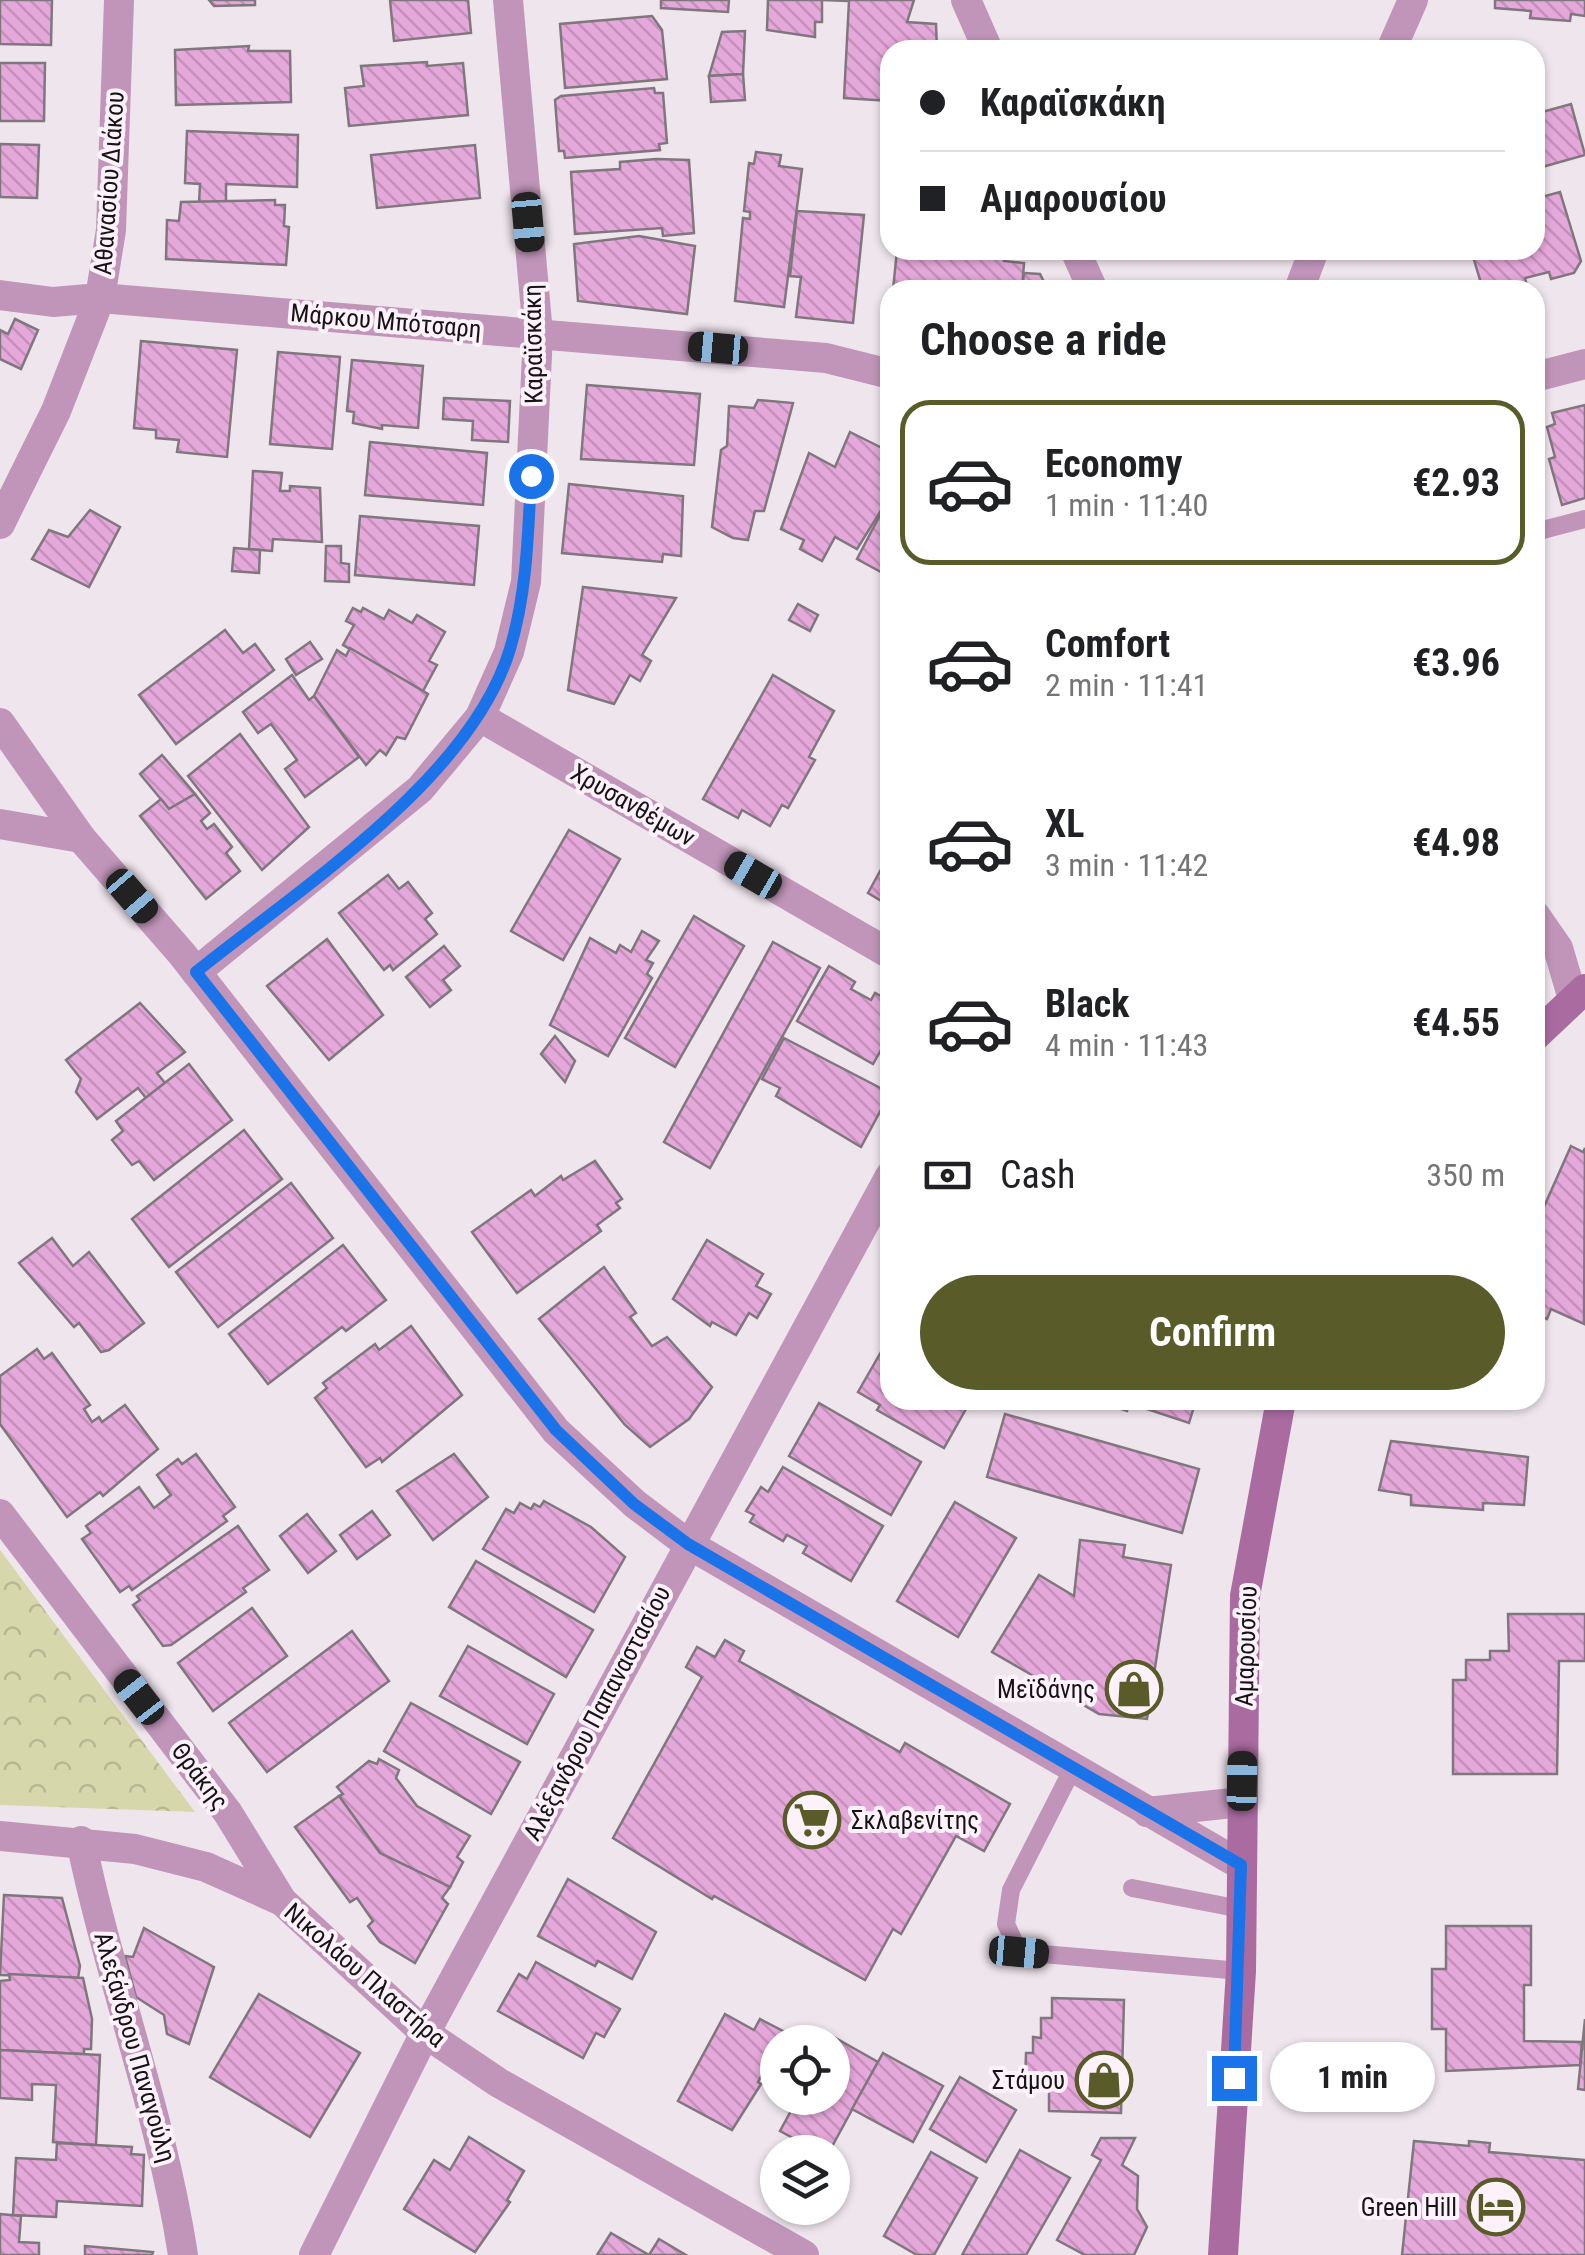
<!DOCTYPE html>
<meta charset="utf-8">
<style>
body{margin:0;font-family:"Roboto Condensed",sans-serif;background:#f2f2f2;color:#202124;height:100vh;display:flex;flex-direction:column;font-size:38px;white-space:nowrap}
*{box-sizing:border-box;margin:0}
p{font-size:32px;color:#757577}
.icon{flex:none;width:55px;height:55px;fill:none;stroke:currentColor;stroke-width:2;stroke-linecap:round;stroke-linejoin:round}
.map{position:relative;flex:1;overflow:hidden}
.details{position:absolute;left:880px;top:280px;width:665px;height:1130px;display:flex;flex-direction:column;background:#fff;border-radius:30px;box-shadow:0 2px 8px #0004}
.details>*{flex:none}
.banner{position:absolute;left:880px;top:40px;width:665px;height:220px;border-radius:30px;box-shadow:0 2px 8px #0004;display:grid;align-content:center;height:220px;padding:0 40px;background:#fff}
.fabs{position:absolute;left:760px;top:2025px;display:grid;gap:20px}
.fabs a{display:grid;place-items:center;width:90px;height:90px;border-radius:50%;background:#fff;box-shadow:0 2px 8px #0004;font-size:50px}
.end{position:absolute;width:45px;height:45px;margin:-22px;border:12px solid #1a73e8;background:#fff;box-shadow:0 0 0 5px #fff}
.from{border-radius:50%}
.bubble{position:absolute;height:70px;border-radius:35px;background:#fff;box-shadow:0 2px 8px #0004;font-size:32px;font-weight:700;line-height:70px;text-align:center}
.car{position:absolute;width:30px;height:60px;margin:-30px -15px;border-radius:12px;box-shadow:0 0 8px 2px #0007;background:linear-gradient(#222 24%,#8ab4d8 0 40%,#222 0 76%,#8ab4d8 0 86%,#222 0)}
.banner b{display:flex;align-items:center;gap:35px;height:95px;font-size:38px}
.banner b+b{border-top:2px solid #e0e0e0}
.banner i{width:25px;height:25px;background:#202124}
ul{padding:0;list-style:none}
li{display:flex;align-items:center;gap:30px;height:165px;margin:0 20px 15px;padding:0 20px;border:5px solid transparent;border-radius:30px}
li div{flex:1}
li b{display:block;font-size:38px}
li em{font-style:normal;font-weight:700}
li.current{border-color:#595b28}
li>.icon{width:90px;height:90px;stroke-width:1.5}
h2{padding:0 40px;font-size:45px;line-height:120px}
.pay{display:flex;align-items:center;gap:25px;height:110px;padding:0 40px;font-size:38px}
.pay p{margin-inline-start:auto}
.button{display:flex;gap:20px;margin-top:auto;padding:20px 40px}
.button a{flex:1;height:115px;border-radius:60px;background:#595b28;color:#fff;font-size:40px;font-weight:700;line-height:115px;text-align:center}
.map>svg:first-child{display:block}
.park{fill:url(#park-crowns)}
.building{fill:url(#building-back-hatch);stroke:#80777e;stroke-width:2.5}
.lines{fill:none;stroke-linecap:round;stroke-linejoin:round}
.lane{stroke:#c095b9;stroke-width:18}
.street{stroke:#c095b9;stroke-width:30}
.secondary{stroke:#aa6ba0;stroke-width:30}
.route{stroke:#1a73e8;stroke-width:12}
.labels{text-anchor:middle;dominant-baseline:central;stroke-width:8;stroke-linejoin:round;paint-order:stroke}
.street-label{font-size:25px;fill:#161316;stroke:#fdf2fa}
.poi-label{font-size:25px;fill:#161316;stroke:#fdf2fa;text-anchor:end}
</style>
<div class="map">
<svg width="1585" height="2255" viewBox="0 0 1585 2255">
<defs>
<pattern id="park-crowns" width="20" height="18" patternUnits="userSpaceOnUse" patternTransform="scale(2.5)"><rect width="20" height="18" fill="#d6d8ac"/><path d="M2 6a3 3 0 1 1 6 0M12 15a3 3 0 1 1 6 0" fill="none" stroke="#b7b893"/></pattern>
<pattern id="building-back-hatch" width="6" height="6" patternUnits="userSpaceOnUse" patternTransform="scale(2.5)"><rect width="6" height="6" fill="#e5a8da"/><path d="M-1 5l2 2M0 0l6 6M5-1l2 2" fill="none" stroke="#c490ba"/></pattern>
</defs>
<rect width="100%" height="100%" fill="#efe5ed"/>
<path class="park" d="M0 1550 195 1812 0 1805Z"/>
<g class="building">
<path d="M0 0H52L51 45 0 44Z"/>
<path d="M209 0H255V5L214 6Z"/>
<path d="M390 0H468L471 33 394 41Z"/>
<path d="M661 0H729L728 12 661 8Z"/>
<path d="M768 0H822V22H815V37L767 30Z"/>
<path d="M822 0H914L907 22 936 24 937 50H890V101L844 98 849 1Z"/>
<path d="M1495 0H1585V16L1571 14 1570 21 1530 18 1531 11 1495 8Z"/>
<path d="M652 16 662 30 667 79 565 88 560 24Z"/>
<path d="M745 31 743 74 709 76 722 32Z"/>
<path d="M249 46 248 51H290L291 102 176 105 175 50Z"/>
<path d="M427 62V66L463 63 468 115 349 126 345 88 364 86 361 66Z"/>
<path d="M0 63H45L44 121H0Z"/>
<path d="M743 74 745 100 711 102 709 76Z"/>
<path d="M654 88 655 93H663L667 143 659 144 660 150 565 158 564 151H559L555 100 561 96Z"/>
<path d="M1571 104 1585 155 1535 169V114Z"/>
<path d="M187 131 298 135 297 187 226 184V203L199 204 200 184 185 183Z"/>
<path d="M0 144 39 145 37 198 0 197Z"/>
<path d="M475 145 480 198 377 208 371 155Z"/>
<path d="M756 152 781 155 779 166 802 169 784 307 735 301 743 218 750 219V212L744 211 749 163 754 164Z"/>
<path d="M656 159 689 160 694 233 663 236 662 228 575 234 571 172 620 169V162Z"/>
<path d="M1535 188 1538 198 1560 192 1581 261 1574 273 1551 279 1549 272 1525 278 1527 286 1489 290 1481 283 1471 250H1535Z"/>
<path d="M275 200V205H285L284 226 289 227 286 265 166 259 167 220 179 221 181 202Z"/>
<path d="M797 211 864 215 853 323 796 317 801 277 790 276Z"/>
<path d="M639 236 695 246 687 314 578 301 574 244Z"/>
<path d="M897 250H1005L1004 261 1024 263 1022 290H893Z"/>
<path d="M1024 273 1040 274 1048 290H1022Z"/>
<path d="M15 319 38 330 21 369 0 359V330L8 334Z"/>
<path d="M141 341 237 350 227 457 177 452 179 440 156 438V430L134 428Z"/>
<path d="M278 352 340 357 332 449 270 444Z"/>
<path d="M352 360 423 366 418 428 382 425V429L353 423 354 412 347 411Z"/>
<path d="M587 385 700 394 694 465 581 459Z"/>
<path d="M444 398 510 401 508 442 472 440 473 421 443 419Z"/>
<path d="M758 400 793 403 764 511H755L748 540 733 538 712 527 721 450 727 446 729 406 754 408Z"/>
<path d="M1585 405V498L1562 505 1549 459 1555 457 1547 427 1555 424 1552 413Z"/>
<path d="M850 432 890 452V496L857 549 835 537 822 561 800 549 804 540 781 529 809 453 835 467Z"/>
<path d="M370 442 487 453 483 505 365 495Z"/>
<path d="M253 471 282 473 280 491H290V486L320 488 322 542 273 539 272 551 249 549Z"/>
<path d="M569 484 683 496 681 556 663 554 662 562 562 553Z"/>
<path d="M890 496V577L857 559Z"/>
<path d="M90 510 120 527 89 587 32 559 49 530 68 537Z"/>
<path d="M360 516 479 526 474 585 355 575Z"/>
<path d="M326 546H341V563L349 564V582L325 581Z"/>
<path d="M234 548 260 550 259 573 232 571Z"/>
<path d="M583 587 676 598 642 655 651 661 640 681 630 675 614 704 568 690Z"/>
<path d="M798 604 818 615 810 631 789 620Z"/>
<path d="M353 608 361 612 363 608 384 619 389 610 412 623 417 615 445 632 429 661 437 665 423 691 343 645 354 625 346 621Z"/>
<path d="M225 630 243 653 255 644 274 670 176 744 139 695Z"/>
<path d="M310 642 322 659 296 675 286 659Z"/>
<path d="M350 648 428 694 405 739 397 737 386 755 380 750 366 765 314 696 337 650 346 656Z"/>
<path d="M292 675 309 700 314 696 359 757 305 797 285 769 297 760 271 724 258 733 243 712Z"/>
<path d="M773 675 834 711 809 757 815 760 788 808 782 805 770 826 742 810 738 818 703 799Z"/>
<path d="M240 734 309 827 262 870 188 776Z"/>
<path d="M162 755 195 794 169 809 140 774Z"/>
<path d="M195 794 210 813 201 821 207 829 214 824 232 847 226 853 240 871 206 899 140 816 161 799 169 809Z"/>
<path d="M569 830 620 859 563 960 511 931Z"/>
<path d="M890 853V906L868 893Z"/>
<path d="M388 875 399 889 408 882 432 913 425 919 437 934 393 970 390 965 384 970 339 913Z"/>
<path d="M694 916 744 946 675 1067 625 1038Z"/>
<path d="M642 931 659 941 646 960 653 963 647 974 652 978 608 1056 550 1025 590 938 616 953 620 945 631 952Z"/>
<path d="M327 939 383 1015 329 1060 267 986Z"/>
<path d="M773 942 820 968 710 1168 664 1142Z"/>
<path d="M444 946 460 966 443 980 451 990 430 1007 406 977Z"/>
<path d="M829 966 855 982 851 989 871 1000 875 993 890 1001V1045L885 1043 873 1064 797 1021Z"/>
<path d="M140 1003 185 1052 157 1073 165 1083 146 1098 138 1088 97 1119 76 1092 81 1079 66 1060Z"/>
<path d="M555 1036 575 1061 565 1082 541 1054Z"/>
<path d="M784 1038 890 1093 861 1147 776 1096 780 1088 762 1079Z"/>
<path d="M189 1064 232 1120 154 1180 139 1161 132 1165 112 1140 123 1131 116 1121Z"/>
<path d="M244 1130 282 1179 169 1267 132 1219Z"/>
<path d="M1571 1146 1583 1152 1585 1148 1584 1324 1551 1309 1547 1319 1535 1314V1227Z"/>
<path d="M595 1161 622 1199 616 1203 620 1208 597 1225 601 1231 517 1293 472 1232 531 1190 535 1196 561 1176 563 1180Z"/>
<path d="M291 1183 333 1238 218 1327 176 1272Z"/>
<path d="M52 1238 73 1266 89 1252 144 1323 109 1350 101 1352 79 1323 74 1327 19 1263Z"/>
<path d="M707 1240 763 1274 756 1286 771 1294 757 1318 749 1313 736 1335 712 1322 710 1326 673 1299Z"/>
<path d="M343 1245 386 1300 346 1331 342 1327 268 1384 229 1334Z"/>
<path d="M604 1267 636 1313 630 1317 652 1346 667 1337 712 1387 689 1419 650 1447 625 1425 539 1319Z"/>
<path d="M411 1326 462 1395 382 1462 380 1458 366 1467 315 1398 327 1388 323 1383 375 1344 379 1350Z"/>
<path d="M889 1338 890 1400H971L944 1448 877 1410 880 1405 858 1392Z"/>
<path d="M37 1349 44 1359 52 1353 90 1405 84 1409 92 1422 99 1417 102 1422 125 1405 158 1449 103 1496 100 1492 67 1517 0 1424V1376Z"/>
<path d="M1109 1400H1196L1189 1423 1129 1403 1127 1411 1108 1405Z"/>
<path d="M819 1403 921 1462 891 1515 789 1456Z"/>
<path d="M1005 1414 1199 1469 1182 1533 987 1477Z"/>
<path d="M1391 1441 1528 1457 1524 1505 1483 1503V1510L1411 1505V1495L1379 1490Z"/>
<path d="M196 1454 235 1507 223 1516 227 1521 132 1590 129 1586 120 1592 82 1539 91 1533 86 1526 139 1487 154 1508 171 1495 157 1475 178 1459 182 1464Z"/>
<path d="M454 1454 488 1497 433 1540 397 1491Z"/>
<path d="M783 1467 883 1526 851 1581 803 1553 807 1546 787 1535 783 1541 750 1522 754 1515 746 1511 761 1487 768 1492Z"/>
<path d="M544 1501 591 1527 625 1557 594 1612 483 1549 506 1509 514 1513 520 1503 531 1509 534 1504 540 1507Z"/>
<path d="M955 1502 1016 1538 958 1637 897 1601Z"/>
<path d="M372 1511 390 1535 357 1559 340 1535Z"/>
<path d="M307 1514 336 1551 308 1573 280 1536Z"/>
<path d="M238 1526 269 1570 243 1588 246 1592 171 1645 163 1646 133 1605 140 1600 137 1596Z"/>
<path d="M1080 1540 1125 1545 1123 1557 1171 1565 1147 1719 1099 1714 992 1652 1039 1575 1074 1596Z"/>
<path d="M476 1561 593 1630 566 1677 449 1607Z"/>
<path d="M252 1608 287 1656 213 1711 178 1663Z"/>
<path d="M1508 1614H1585V1661H1559L1557 1774H1453V1680H1466V1660H1490V1651H1509Z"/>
<path d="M352 1631 389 1681 267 1772 229 1723Z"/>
<path d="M725 1640 744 1651 739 1661 900 1752 905 1743 1010 1804 984 1851 956 1836 901 1934 893 1929 865 1980 714 1896 712 1899 613 1838 702 1677 686 1667 697 1647 715 1657Z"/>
<path d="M468 1646 554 1694 527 1744 440 1696Z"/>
<path d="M411 1703 520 1762 491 1814 384 1751Z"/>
<path d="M379 1759 399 1770 396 1778 417 1806 470 1836 457 1857 463 1862 450 1887 380 1853 339 1796 343 1794 337 1787 369 1761 377 1764Z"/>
<path d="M339 1796 380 1853 450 1887 442 1898 448 1904 415 1963 380 1942 368 1926 373 1921 357 1898 350 1902 295 1827Z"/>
<path d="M568 1879 656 1932 632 1979 598 1961 595 1966 538 1936Z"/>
<path d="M4 1895 62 1898 80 1966 78 1978 0 1975Z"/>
<path d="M1446 1926H1531V1985H1524V2041L1582 2042 1580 2065 1446 2071V2029H1432V1969H1446Z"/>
<path d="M144 1928 214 1967 189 2044 167 2034 164 2015 136 1997 125 1956 133 1957Z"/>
<path d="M536 1962 620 2009 604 2037 596 2033 583 2058 498 2011 519 1974 527 1979Z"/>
<path d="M9 1974 83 1978 92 2019 91 2049H84V2054L0 2050V1981L10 1980Z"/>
<path d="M259 1994 360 2053 310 2137 210 2077Z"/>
<path d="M1052 1998 1124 2000 1121 2113 1049 2111V2087L1025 2086 1026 2053H1033V2037L1041 2038V2018H1052Z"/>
<path d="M725 2014 754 2030 760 2019 785 2032 758 2082 761 2084 732 2130 678 2101Z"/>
<path d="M1585 2019V2090L1578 2089Z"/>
<path d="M832 2036 878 2062 829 2152H819L780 2131 798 2098H832V2042H828Z"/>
<path d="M0 2050 100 2055 96 2145 53 2142 56 2085 32 2084V2100L0 2098Z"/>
<path d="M883 2053 943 2086 913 2142 852 2109Z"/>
<path d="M960 2077 1016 2110 986 2162 930 2129Z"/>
<path d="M469 2137 524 2171 507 2200 510 2202 475 2252 404 2209 434 2160 450 2170Z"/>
<path d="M1101 2138H1135L1122 2165 1138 2176 1137 2209 1147 2227 1134 2255H1085L1057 2240 1101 2160 1092 2155Z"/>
<path d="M1414 2141 1469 2146V2141L1490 2143 1489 2152 1585 2160V2255H1402Z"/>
<path d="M57 2143 132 2147 131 2154 144 2155 142 2206 57 2201 56 2217 13 2215 16 2158 56 2160Z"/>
<path d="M1020 2150 1070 2178 1026 2255H962Z"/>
<path d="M931 2152 977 2178 934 2255H917L884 2236Z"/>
<path d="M0 2214 21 2216 19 2242 39 2243V2255H0Z"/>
<path d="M611 2233 649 2255H597Z"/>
<path d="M659 2239 686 2255H649Z"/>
<path d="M85 2246 153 2252 152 2255H85Z"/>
</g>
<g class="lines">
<g class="lane">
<path d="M1535 532 1585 519"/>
<path d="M1073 1768 1011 1890 1006 1924 1019 1952 1241 1971"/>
<path d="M1132 1888 1241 1909"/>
</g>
<g class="street">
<path d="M966 0 988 50"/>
<path d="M1391 50 1413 0"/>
<path d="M1075 250 1093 290"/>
<path d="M1299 290 1314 250"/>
<path d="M0 295 53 302 100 298 826 358 890 374"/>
<path d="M1535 377 1585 364"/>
<path d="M0 524 56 411 100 298 111 230 119 0"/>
<path d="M480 717 890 954"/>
<path d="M0 723 81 838 182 954 556 1431 635 1504 688 1544 1241 1865"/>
<path d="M0 824 81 838"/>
<path d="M1535 915 1558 948 1573 999"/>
<path d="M196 972 420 789 480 717 509 652 526 582 538 334 508 0"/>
<path d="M0 1514 228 1813 282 1901"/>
<path d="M1147 1812 1242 1802"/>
<path d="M0 1836 135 1849 206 1867 282 1901 425 2033 499 2083 804 2255"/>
<path d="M81 1841C110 1981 161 2112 183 2255"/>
<path d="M314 2255 425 2033 890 1176"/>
</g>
<g class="secondary">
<path d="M1535 1036 1585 989"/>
<path d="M1223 2255 1241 1971 1245 1596 1281 1400"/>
</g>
</g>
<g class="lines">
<path class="route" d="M531 476C528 535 527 592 510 649 471 779 299 889 196 972L556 1430 634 1504 688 1544 1241 1865 1234 2078"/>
</g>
<defs>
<g id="shop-ring" transform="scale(2.875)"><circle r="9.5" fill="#fdf2fa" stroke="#595b28" stroke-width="1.5"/><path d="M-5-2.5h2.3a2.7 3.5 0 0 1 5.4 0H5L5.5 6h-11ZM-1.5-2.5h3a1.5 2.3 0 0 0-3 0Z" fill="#595b28"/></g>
<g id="supermarket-ring" transform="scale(2.875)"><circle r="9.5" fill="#fdf2fa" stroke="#595b28" stroke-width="1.5"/><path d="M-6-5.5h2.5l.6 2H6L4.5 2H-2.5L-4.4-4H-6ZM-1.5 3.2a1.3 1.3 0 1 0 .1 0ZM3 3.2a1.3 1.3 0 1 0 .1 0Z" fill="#595b28"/></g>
<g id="hotel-ring" transform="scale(2.875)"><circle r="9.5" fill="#fdf2fa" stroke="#595b28" stroke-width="1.5"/><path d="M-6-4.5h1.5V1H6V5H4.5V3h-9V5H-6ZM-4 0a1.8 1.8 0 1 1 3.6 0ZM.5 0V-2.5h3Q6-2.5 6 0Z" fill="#595b28"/></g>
</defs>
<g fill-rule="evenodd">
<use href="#shop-ring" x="1134" y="1689"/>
<use href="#supermarket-ring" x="812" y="1820"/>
<use href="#shop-ring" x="1104" y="2080"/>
<use href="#hotel-ring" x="1496" y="2207"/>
</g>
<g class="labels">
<g class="street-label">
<text transform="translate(109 183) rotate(-86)">Αθανασίου Διάκου</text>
<text transform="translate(386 321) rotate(5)">Μάρκου Μπότσαρη</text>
<text transform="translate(533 344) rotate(-91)">Καραϊσκάκη</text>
<text transform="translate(633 805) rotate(30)">Χρυσανθέμων</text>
<text transform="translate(1246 1646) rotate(-88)">Αμαρουσίου</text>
<text transform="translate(597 1713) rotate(-62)">Αλέξανδρου Παπαναστασίου</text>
<text transform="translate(200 1776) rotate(53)">Θράκης</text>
<text transform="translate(365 1975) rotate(41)">Νικολάου Πλαστήρα</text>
<text transform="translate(135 2047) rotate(74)">Αλεξάνδρου Παναγούλη</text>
</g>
<g class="poi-label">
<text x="1095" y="1689">Μεϊδάνης</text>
<text x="851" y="1820" text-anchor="start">Σκλαβενίτης</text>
<text x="1065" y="2080">Στάμου</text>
<text x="1457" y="2207">Green Hill</text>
</g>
</g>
</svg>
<div class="fabs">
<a><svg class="icon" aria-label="locate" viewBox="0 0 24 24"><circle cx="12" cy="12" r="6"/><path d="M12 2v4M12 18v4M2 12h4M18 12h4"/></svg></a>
<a><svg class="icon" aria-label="layers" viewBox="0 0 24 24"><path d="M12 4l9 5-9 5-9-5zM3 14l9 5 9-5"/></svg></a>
</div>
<i class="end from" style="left:531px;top:476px"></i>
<i class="end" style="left:1234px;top:2078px"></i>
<div class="bubble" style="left:1270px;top:2042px;width:165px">1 min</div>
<i class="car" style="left:528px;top:222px;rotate:175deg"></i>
<i class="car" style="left:718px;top:348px;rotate:275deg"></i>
<i class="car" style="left:753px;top:875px;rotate:300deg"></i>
<i class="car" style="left:132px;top:896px;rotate:139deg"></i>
<i class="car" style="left:139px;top:1697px;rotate:322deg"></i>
<i class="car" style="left:1242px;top:1781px;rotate:1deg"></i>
<i class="car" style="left:1019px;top:1952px;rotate:95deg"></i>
<div class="banner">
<b><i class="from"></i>Καραϊσκάκη</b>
<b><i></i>Αμαρουσίου</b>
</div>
<section class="details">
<h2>Choose a ride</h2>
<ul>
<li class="current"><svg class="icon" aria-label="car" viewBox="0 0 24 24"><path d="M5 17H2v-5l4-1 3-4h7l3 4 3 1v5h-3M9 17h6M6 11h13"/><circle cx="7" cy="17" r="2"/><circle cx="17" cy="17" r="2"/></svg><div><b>Economy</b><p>1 min · 11:40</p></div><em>€2.93</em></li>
<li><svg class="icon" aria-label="car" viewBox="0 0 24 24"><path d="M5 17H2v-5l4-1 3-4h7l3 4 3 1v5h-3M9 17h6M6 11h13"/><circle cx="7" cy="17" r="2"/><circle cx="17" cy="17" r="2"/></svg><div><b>Comfort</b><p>2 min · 11:41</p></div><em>€3.96</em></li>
<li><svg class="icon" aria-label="car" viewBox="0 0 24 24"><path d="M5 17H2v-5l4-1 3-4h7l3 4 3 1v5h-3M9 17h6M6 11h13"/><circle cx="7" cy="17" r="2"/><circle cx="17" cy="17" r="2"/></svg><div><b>XL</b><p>3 min · 11:42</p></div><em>€4.98</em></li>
<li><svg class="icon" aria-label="car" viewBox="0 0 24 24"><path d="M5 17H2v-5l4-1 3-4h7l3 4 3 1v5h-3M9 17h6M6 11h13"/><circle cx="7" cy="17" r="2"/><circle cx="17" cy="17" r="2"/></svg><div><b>Black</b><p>4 min · 11:43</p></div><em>€4.55</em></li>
</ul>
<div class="pay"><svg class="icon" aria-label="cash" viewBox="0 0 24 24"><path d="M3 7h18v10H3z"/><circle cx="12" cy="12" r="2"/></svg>Cash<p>350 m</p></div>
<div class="button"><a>Confirm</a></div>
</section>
</div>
